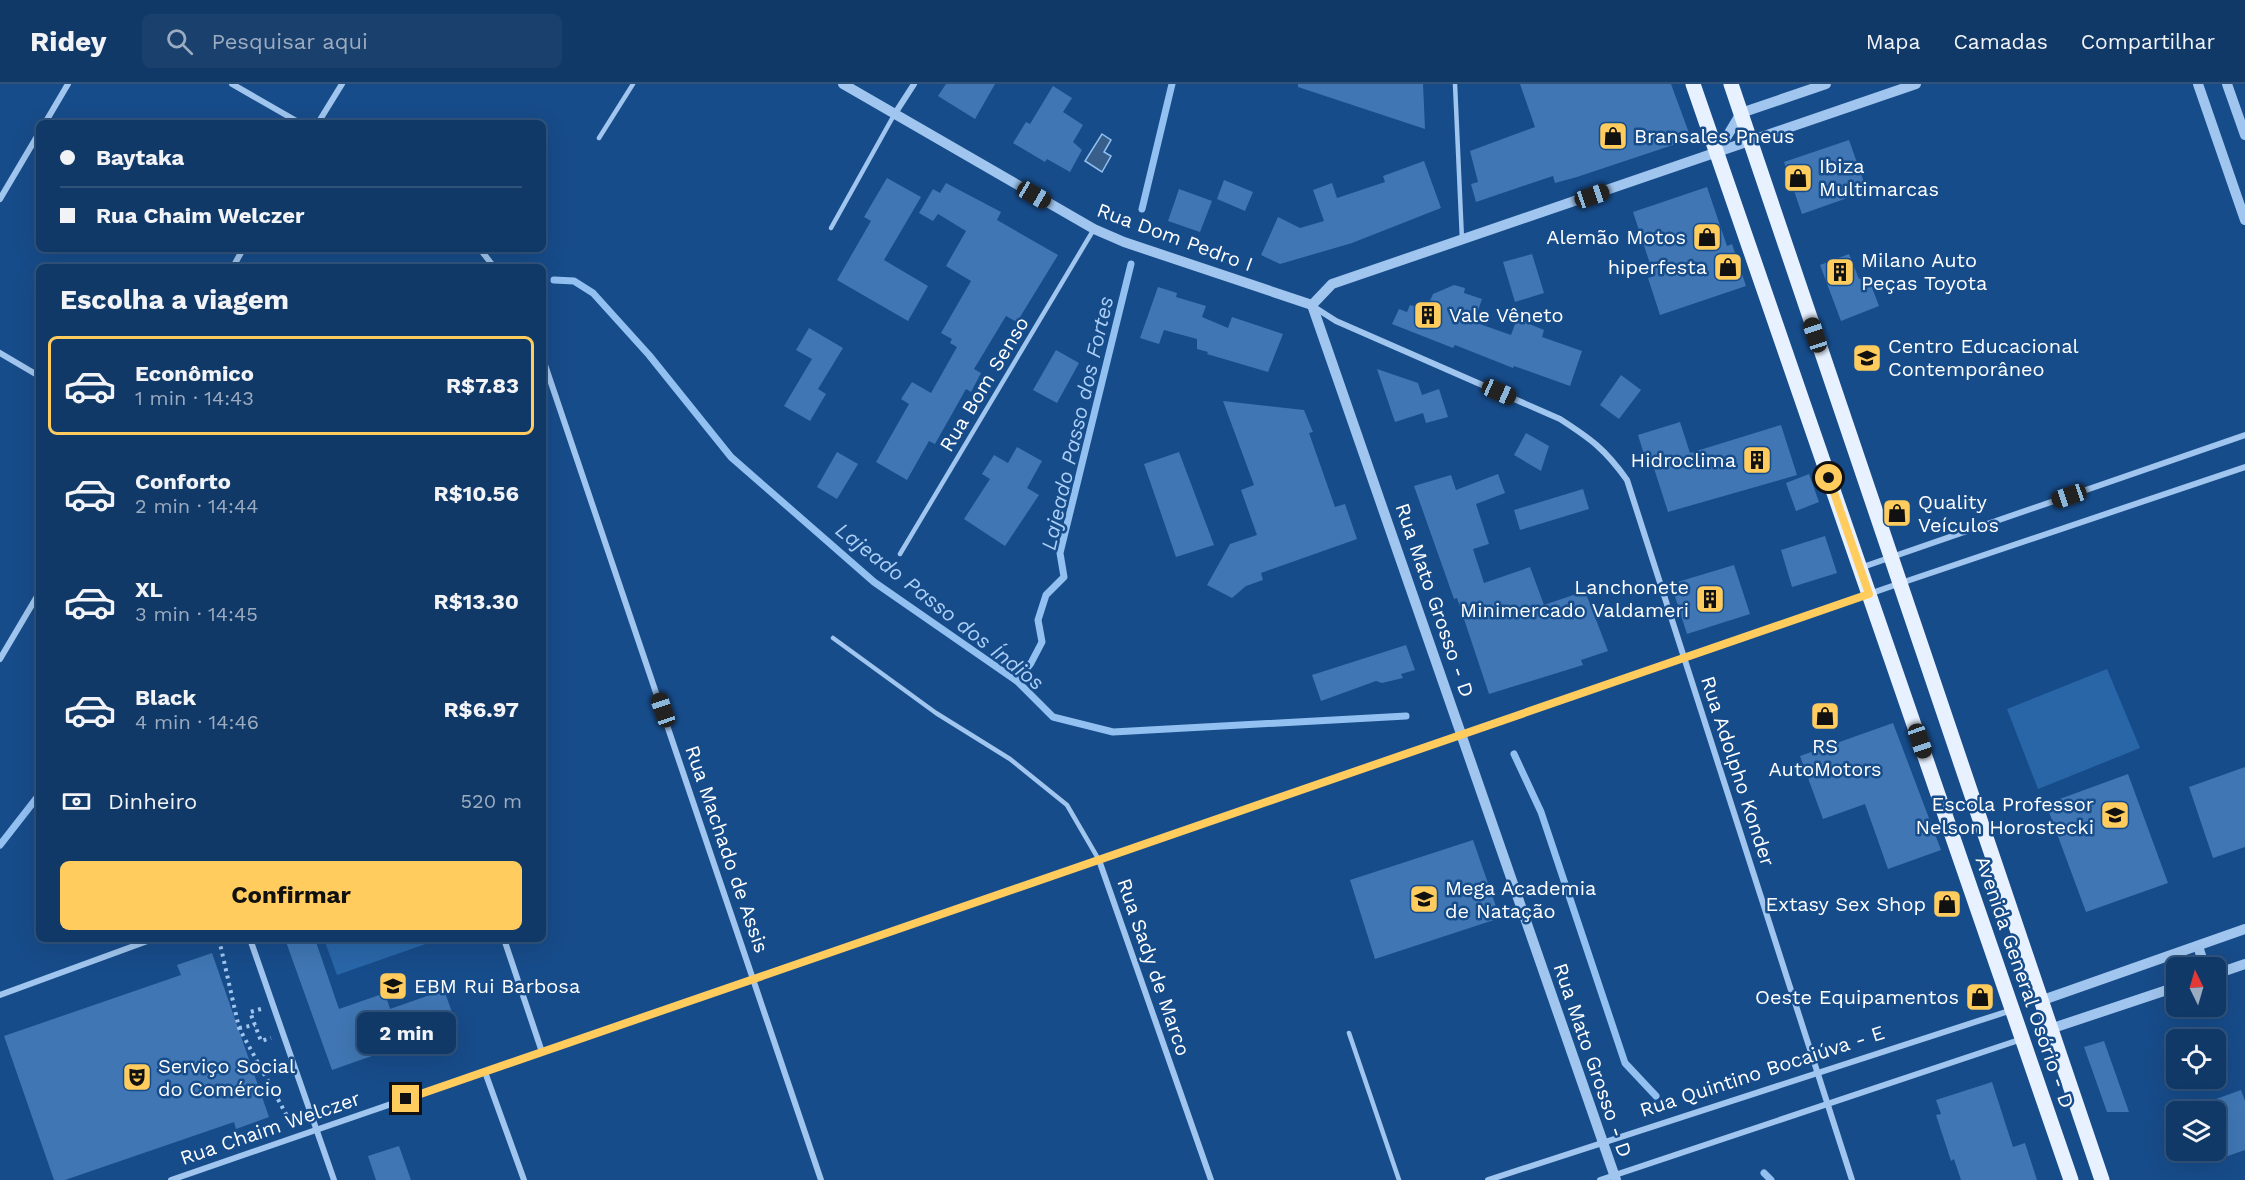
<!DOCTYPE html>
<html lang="pt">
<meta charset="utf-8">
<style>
body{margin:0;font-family:"Work Sans",sans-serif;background:#1a406e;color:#f1f3f6;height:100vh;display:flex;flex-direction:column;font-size:22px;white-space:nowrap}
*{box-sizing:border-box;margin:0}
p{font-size:20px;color:#9cacc0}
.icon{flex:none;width:33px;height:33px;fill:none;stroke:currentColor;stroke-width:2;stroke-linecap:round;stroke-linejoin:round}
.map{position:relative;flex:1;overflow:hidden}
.side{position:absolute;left:36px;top:180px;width:510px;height:678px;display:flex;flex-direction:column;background:#113968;border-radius:9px;box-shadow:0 6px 24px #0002,0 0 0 2px #30537c}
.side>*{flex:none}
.banner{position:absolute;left:36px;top:36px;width:510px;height:132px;border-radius:9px;box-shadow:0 6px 24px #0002,0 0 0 2px #30537c;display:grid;align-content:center;height:132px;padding:0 24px;background:#113968}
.needle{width:39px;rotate:355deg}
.controls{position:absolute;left:2166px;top:873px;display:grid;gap:12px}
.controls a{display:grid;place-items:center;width:60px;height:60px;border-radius:9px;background:#113968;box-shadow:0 6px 24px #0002,0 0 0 2px #30537c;font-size:30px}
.end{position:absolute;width:27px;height:27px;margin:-14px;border:8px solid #ffcc5d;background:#111;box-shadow:0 0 0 3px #111}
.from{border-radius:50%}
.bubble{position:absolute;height:42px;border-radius:9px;background:#113968;box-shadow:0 6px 24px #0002,0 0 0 2px #30537c;font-size:20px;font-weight:700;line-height:42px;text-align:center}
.car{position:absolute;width:18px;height:36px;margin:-18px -9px;border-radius:8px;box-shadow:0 0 4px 2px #0007;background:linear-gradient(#222 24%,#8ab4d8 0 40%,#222 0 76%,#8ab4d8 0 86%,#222 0)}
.banner b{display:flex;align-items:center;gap:21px;height:57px;font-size:22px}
.banner b+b{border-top:2px solid #30537c}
.banner i{width:15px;height:15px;background:#f1f3f6}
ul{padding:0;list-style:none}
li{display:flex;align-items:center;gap:18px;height:99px;margin:0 12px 9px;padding:0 12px;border:3px solid transparent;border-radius:9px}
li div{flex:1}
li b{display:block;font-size:22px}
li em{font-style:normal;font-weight:700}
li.active{border-color:#ffcc5d}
li>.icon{width:54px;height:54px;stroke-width:1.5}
h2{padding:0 24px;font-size:27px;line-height:72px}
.pay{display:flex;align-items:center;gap:15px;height:66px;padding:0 24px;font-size:22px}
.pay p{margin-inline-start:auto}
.button{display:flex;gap:12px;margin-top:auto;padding:12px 24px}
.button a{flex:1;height:69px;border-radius:9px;background:#ffcc5d;color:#111;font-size:24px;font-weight:700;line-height:69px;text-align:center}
header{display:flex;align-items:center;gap:36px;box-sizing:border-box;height:84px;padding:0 30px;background:#113968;border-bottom:2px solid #30537c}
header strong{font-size:28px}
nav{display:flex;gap:33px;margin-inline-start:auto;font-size:21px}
.search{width:420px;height:54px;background:#1a406e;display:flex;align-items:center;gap:15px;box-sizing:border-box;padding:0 21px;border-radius:9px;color:#9cacc0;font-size:22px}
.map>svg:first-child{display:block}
.green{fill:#2966a8}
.water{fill:#385f8c;stroke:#92c0f1;stroke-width:1.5}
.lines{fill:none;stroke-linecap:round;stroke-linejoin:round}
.stream{stroke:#92c0f1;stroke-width:7}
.building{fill:#3f76b3}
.path{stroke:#a0c5ee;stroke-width:4;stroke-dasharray:3 4.5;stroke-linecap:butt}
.service{stroke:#a0c5ee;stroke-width:4.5}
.minor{stroke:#a0c5ee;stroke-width:6}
.tertiary{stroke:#a0c5ee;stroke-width:10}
.primary{stroke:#e7f1ff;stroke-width:15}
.route{stroke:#ffcc5d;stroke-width:8}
.labels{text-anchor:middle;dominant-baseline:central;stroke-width:5;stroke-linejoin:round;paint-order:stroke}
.poi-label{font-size:20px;fill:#fff;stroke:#174c8a;text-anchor:start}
.street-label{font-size:20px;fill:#fff;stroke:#174c8a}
.water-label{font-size:21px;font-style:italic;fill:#abcff6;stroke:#174c8a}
</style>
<header>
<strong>Ridey</strong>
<div class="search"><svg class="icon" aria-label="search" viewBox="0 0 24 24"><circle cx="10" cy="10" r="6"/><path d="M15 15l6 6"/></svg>Pesquisar aqui</div>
<nav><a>Mapa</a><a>Camadas</a><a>Compartilhar</a></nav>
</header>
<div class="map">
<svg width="2245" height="1096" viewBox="0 0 2245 1096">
<rect width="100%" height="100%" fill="#174c8a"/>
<g class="green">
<path d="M2107 585 2140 664 2038 705 2007 625Z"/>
<path d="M324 855H440L337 891Z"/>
</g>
<path class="water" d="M1102 50 1111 56 1104 68 1111 72 1102 88 1085 77Z"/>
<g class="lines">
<g class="stream">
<path d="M1142 125 1172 0"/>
<path d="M554 196 574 197 593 209 649 271 731 373 874 498 1017 597 1053 633 1113 648 1406 632"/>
<path d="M1017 597 1031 579 1042 558 1038 536 1046 511 1064 493 1060 469 1131 180"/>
<path d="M1514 670 1541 728 1625 979 1656 1012"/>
<path d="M0 761 39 711"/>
<path d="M1764 1089 1771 1096"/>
</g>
</g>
<g class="building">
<path d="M946 0H995L975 35 938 12Z"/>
<path d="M1298 0H1423L1425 45 1298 3Z"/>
<path d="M1520 0H1671L1689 49 1682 58 1577 93 1555 99 1553 92 1476 118 1471 100 1478 98 1470 67 1535 43Z"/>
<path d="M1053 2 1072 14 1063 28 1083 41 1073 58 1082 66 1070 88 1047 75 1045 78 1013 59 1026 38 1030 40Z"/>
<path d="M1849 56 1867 107 1802 130 1784 78Z"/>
<path d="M1424 77 1441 124 1352 159 1280 180 1261 171 1278 133 1300 144 1324 137 1313 106 1332 99 1337 114 1385 98 1383 92Z"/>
<path d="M887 94 921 113 884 176 928 202 908 237 837 196 871 137 864 133Z"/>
<path d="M1224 96 1253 108 1245 127 1217 115Z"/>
<path d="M946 99 1001 128 997 136 1058 171 1017 238 1006 232 974 285 981 289 971 308 966 305 935 360 929 357 907 396 876 378 909 320 901 315 912 298 931 309 957 263 950 259 952 255 941 249 971 197 946 182 966 147 938 130 933 137 919 129 933 105 940 109Z"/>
<path d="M1707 103 1727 162 1732 160 1746 202 1660 231 1648 194 1654 192 1633 128Z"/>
<path d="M1179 105 1212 117 1200 148 1168 137Z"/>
<path d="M1532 170 1544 209 1515 218 1503 178Z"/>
<path d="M1849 170 1859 195 1864 193 1867 203 1871 201 1879 222 1841 237 1820 181Z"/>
<path d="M1454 201 1465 204 1464 209 1482 215 1474 238 1511 251 1517 235 1544 246 1542 253 1582 267 1570 302 1514 282 1513 284 1455 261 1453 264 1392 240 1399 225 1407 228 1410 221 1426 226 1433 210Z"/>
<path d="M1158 203 1177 209 1176 213 1206 222 1202 233 1228 244 1232 233 1283 250 1268 288 1207 270 1208 268 1197 265V255L1164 246 1159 260 1140 254Z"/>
<path d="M809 244 843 264 818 305 826 310 810 337 784 322 812 275 796 266Z"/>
<path d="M1056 266 1079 279 1057 319 1033 306Z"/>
<path d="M1377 285 1418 299 1422 311 1439 305 1448 333 1426 339 1423 329 1395 338Z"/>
<path d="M1621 291 1641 306 1619 335 1600 321Z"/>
<path d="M1223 317 1304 326 1313 348 1309 349 1335 423 1345 420 1357 455 1261 489 1263 496 1246 502 1232 514 1207 501 1230 460 1257 451 1241 406 1254 401Z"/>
<path d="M1680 338 1690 369 1781 341 1797 391 1668 428 1651 375 1646 377 1638 351Z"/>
<path d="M1526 349 1549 362 1541 387 1514 371Z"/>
<path d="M1017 363 1042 377 1027 404 1039 411 1005 462 964 435 990 395 982 390 994 371 1008 379Z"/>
<path d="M837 368 858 380 837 415 817 403Z"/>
<path d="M1179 368 1214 461 1176 473 1144 380Z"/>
<path d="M1498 390 1505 409 1476 420 1489 460 1473 465 1484 499 1530 483 1544 521 1585 507 1608 567 1581 576 1583 581 1489 610 1457 514 1454 515 1414 402 1451 391 1456 406Z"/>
<path d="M1809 390 1819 418 1796 427 1786 399Z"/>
<path d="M1583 405 1589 425 1520 446 1514 426Z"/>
<path d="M1825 452 1837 489 1792 503 1781 466Z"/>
<path d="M1734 481 1750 530 1687 550 1671 500Z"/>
<path d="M1406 561 1415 586 1401 590 1403 594 1382 599 1376 597 1321 617 1312 591Z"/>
<path d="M1893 639 1941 766 1888 785 1865 720 1823 735 1800 672Z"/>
<path d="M2245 683V763L2213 774 2189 703Z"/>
<path d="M2128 690 2168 799 2086 828 2046 720Z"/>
<path d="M1473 756 1500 834 1375 875 1350 796Z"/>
<path d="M285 855H315L339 925 385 909 390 925 444 906 457 942 332 986Z"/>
<path d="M212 869 269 1033 236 1045 234 1038 65 1096H54L4 952 181 891 177 881Z"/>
<path d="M2104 957 2129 1028H2107L2084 963Z"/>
<path d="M1992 998 2013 1063 2025 1059 2037 1096H1961L1954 1075 1951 1077 1936 1031 1941 1030 1936 1016Z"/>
<path d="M2241 1006 2245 1017V1066L2216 1076V1015Z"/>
<path d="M399 1062 411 1096H376L368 1072Z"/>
</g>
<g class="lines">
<g class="path">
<path d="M219 855 239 944 292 1041"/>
<path d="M261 925 250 928 261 957 271 954"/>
<path d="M239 944 255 941"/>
</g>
<g class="service">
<path d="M1455 0 1462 156"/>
<path d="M599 54 633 0"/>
<path d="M831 144 894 31"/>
<path d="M900 470 1094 145"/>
<path d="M833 554 936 629 1010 675 1067 721 1099 776"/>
<path d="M1349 949 1399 1096"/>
</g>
<g class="minor">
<path d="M232 0 300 39"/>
<path d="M894 31 914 0"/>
<path d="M45 39 68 0"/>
<path d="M318 39 342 0"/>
<path d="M0 115 39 49"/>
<path d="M480 165 494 183"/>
<path d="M233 183 243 165"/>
<path d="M1314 223 1336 237 1560 335C1591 355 1605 365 1627 396L1852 1096"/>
<path d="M0 269 39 292"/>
<path d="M543 275 821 1096"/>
<path d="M1860 484 2245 351"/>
<path d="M0 575 39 509"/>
<path d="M1099 776 1211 1096"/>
<path d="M250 855 334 1096"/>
<path d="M504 855 542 968"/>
<path d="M0 911 153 855"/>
<path d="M485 988 524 1096"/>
<path d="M171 1096 1898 500 2245 383"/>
<path d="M1488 1096 2012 926"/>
<path d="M1600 1096 2022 955"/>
</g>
<g class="tertiary">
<path d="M843 0 1094 145 1124 158 1312 221"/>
<path d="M2198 0 2245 136"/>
<path d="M2227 0 2245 51"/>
<path d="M1717 69 1741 29 1826 0"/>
<path d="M1312 221 1616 1096"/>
<path d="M1312 221 1332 200 1916 0"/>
<path d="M2198 862 2205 884"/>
<path d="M2216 890 2245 880"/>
<path d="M2040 917 2245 845"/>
<path d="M2050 945 2176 903"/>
</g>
<g class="primary">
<path d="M1693 0 2071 1096"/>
<path d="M1731 0 2102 1096"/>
</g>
</g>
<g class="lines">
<path class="route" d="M406 1015 1869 510 1829 394"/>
</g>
<defs>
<g id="shop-square" transform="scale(1.5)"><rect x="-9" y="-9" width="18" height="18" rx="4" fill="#ffcc5d" stroke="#174c8a"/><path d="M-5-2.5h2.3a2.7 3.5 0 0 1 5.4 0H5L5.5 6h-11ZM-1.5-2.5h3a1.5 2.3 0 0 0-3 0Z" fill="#111"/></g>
<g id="building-square" transform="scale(1.5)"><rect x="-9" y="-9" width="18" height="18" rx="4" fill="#ffcc5d" stroke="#174c8a"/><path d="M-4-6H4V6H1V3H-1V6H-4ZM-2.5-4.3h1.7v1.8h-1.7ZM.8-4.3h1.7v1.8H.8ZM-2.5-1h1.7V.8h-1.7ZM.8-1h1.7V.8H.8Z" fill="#111"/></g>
<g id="school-square" transform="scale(1.5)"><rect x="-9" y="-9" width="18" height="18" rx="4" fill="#ffcc5d" stroke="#174c8a"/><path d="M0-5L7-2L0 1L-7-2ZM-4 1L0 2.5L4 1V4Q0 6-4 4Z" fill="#111"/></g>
<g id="theatre-square" transform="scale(1.5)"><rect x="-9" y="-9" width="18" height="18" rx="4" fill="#ffcc5d" stroke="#174c8a"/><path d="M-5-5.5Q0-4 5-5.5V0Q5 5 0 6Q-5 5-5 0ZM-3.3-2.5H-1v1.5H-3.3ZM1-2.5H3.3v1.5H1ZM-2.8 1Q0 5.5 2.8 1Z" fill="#111"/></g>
</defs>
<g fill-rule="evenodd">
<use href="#shop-square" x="1613" y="52"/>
<use href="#shop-square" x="1798" y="94"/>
<use href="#shop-square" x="1707" y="153"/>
<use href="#shop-square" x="1728" y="183"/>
<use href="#building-square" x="1840" y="188"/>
<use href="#building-square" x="1428" y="231"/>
<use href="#school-square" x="1867" y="274"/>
<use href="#building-square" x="1757" y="376"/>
<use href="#shop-square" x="1897" y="429"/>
<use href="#building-square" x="1710" y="515"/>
<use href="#shop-square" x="1825" y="632"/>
<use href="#school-square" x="2115" y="731"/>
<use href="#school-square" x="1424" y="815"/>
<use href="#shop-square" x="1947" y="820"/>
<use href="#school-square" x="393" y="902"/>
<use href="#shop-square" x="1980" y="913"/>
<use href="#theatre-square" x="137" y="993"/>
</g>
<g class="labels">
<g class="poi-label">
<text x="1634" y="52">Bransales Pneus</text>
<text x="1819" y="82">Ibiza<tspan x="1819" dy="23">Multimarcas</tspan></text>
<text x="1686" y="153" text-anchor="end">Alemão Motos</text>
<text x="1861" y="176">Milano Auto<tspan x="1861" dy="23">Peças Toyota</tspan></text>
<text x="1707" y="183" text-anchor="end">hiperfesta</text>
<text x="1449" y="231">Vale Vêneto</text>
<text x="1888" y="262">Centro Educacional<tspan x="1888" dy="23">Contemporâneo</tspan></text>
<text x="1736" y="376" text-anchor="end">Hidroclima</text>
<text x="1918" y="418">Quality<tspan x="1918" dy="23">Veículos</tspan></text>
<text x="1689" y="503" text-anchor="end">Lanchonete<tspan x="1689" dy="23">Minimercado Valdameri</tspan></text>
<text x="1825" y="662" text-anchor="middle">RS<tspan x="1825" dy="23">AutoMotors</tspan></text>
<text x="2094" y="720" text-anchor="end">Escola Professor<tspan x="2094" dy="23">Nelson Horostecki</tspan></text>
<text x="1445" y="804">Mega Academia<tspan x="1445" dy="23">de Natação</tspan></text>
<text x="1926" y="820" text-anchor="end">Extasy Sex Shop</text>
<text x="414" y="902">EBM Rui Barbosa</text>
<text x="1959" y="913" text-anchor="end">Oeste Equipamentos</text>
<text x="158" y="982">Serviço Social<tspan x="158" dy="23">do Comércio</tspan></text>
</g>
<g class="street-label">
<text transform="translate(1175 153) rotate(20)">Rua Dom Pedro I</text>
<text transform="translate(984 300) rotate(-59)">Rua Bom Senso</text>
<text transform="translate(1435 516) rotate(71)">Rua Mato Grosso - D</text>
<text transform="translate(1738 687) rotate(72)">Rua Adolpho Konder</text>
<text transform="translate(727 765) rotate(71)">Rua Machado de Assis</text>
<text transform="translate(1154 883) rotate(71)">Rua Sady de Marco</text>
<text transform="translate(2025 898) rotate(71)">Avenida General Osório - D</text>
<text transform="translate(1593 976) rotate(71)">Rua Mato Grosso - D</text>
<text transform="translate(1762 987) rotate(-18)">Rua Quintino Bocaiúva - E</text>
<text transform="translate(270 1044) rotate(-19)">Rua Chaim Welczer</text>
</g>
<g class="water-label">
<text transform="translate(1077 339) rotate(-77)">Lajeado Passo dos Fortes</text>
<text transform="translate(940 522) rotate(38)">Lajeado Passo dos Índios</text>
</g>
</g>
</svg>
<div class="controls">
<a><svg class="needle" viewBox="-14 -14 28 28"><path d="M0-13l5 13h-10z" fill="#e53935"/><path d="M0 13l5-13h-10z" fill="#9cacc0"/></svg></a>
<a><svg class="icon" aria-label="locate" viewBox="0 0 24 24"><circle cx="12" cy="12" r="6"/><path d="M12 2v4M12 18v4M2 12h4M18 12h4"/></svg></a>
<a><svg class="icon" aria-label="layers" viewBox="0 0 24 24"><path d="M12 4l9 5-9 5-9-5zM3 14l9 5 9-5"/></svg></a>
</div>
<i class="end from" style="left:1829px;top:394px"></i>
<i class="end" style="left:406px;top:1015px"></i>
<div class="bubble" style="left:357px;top:928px;width:99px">2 min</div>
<i class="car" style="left:1034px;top:111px;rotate:120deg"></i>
<i class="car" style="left:1592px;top:112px;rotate:71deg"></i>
<i class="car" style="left:1815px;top:251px;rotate:342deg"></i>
<i class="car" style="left:1499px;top:308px;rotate:114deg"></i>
<i class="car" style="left:2069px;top:412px;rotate:251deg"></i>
<i class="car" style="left:663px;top:626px;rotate:341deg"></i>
<i class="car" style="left:1920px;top:657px;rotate:161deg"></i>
<div class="banner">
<b><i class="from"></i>Baytaka</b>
<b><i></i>Rua Chaim Welczer</b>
</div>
<section class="side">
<h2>Escolha a viagem</h2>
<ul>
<li class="active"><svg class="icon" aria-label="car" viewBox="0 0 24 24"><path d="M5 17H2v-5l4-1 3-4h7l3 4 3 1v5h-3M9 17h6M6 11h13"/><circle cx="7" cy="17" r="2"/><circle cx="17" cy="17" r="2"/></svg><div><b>Econômico</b><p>1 min · 14:43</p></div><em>R$7.83</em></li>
<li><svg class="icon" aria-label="car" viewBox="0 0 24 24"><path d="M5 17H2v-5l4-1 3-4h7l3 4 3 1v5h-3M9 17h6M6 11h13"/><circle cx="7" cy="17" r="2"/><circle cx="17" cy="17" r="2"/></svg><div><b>Conforto</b><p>2 min · 14:44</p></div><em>R$10.56</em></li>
<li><svg class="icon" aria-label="car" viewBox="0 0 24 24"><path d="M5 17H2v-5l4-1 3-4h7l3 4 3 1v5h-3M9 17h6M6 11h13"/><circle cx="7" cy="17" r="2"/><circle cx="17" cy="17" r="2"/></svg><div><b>XL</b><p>3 min · 14:45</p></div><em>R$13.30</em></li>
<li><svg class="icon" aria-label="car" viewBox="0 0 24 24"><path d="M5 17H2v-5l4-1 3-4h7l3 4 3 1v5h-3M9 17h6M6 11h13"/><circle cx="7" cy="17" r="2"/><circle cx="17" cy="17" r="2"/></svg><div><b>Black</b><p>4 min · 14:46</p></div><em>R$6.97</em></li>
</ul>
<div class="pay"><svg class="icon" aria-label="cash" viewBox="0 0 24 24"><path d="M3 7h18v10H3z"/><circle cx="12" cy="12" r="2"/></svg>Dinheiro<p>520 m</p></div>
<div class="button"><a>Confirmar</a></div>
</section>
</div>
